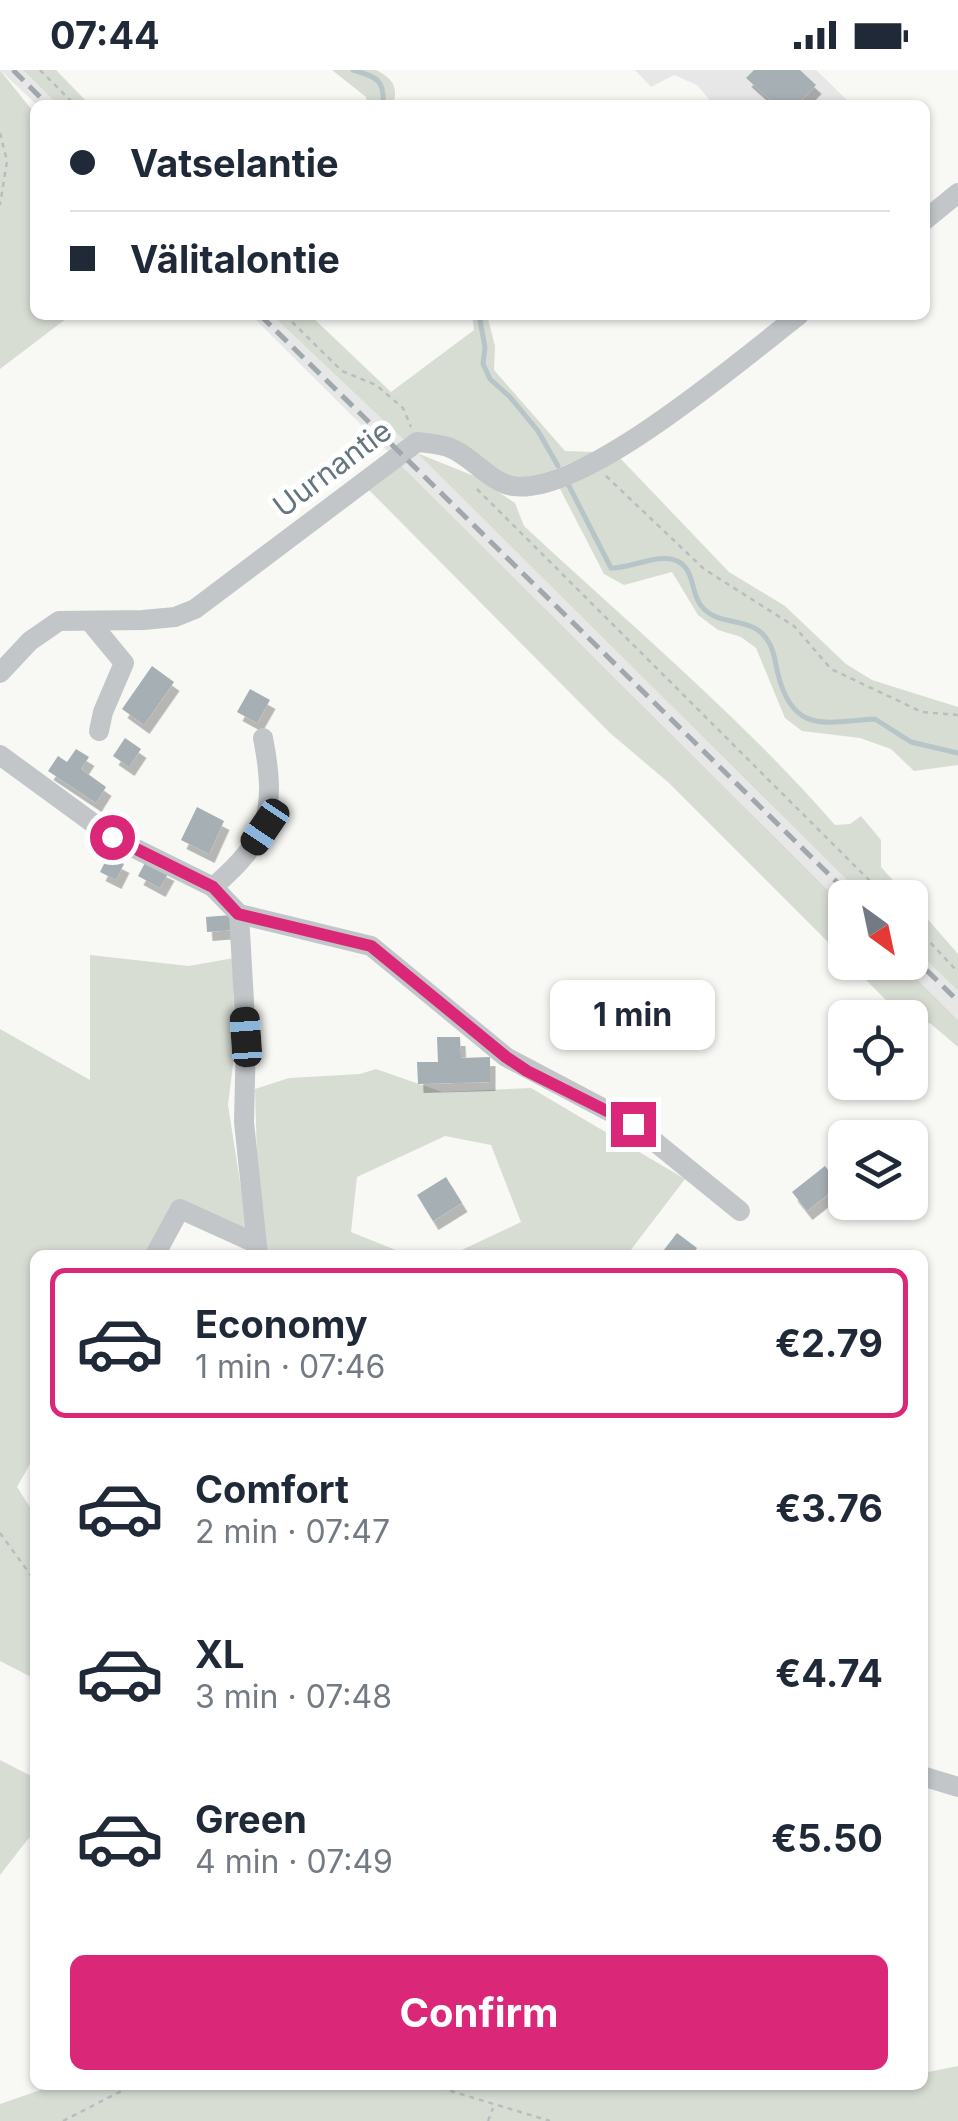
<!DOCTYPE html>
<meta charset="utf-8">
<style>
body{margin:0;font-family:Inter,sans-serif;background:#f2f2f3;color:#1f2937;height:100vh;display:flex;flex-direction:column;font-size:38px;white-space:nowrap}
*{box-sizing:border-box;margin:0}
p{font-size:32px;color:#747a83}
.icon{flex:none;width:55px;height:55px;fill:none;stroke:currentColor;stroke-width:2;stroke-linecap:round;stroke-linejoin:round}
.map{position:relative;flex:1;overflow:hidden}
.drawer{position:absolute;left:30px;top:1180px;width:898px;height:840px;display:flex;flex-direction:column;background:#fff;border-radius:15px;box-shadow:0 2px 8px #0004}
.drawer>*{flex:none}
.guide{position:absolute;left:30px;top:30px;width:900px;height:220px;border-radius:15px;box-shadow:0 2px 8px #0004;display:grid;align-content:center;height:220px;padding:0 40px;background:#fff}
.needle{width:65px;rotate:147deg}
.controls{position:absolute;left:828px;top:810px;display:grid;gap:20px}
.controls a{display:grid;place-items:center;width:100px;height:100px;border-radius:15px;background:#fff;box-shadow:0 2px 8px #0004;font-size:50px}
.end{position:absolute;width:45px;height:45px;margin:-22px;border:12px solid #db2777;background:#fff;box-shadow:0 0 0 5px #fff}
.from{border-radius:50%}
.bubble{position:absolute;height:70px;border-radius:15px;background:#fff;box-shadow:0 2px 8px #0004;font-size:32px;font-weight:700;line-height:70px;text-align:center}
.car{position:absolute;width:30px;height:60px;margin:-30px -15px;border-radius:12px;box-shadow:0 0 8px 2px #0007;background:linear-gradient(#222 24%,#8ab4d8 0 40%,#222 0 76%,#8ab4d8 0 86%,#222 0)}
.guide b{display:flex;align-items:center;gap:35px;height:95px;font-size:38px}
.guide b+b{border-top:2px solid #e0e1e3}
.guide i{width:25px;height:25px;background:#1f2937}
ul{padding:18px 0 0;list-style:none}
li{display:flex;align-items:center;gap:30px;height:150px;margin:0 20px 15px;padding:0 20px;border:5px solid transparent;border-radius:15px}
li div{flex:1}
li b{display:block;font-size:38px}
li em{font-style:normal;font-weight:700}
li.selected{border-color:#db2777}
li>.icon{width:90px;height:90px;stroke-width:1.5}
.button{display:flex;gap:20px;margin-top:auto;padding:20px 40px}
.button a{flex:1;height:115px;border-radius:15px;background:#db2777;color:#fff;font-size:40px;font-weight:700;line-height:115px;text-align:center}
.status{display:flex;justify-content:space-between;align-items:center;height:70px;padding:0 50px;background:#fff;direction:ltr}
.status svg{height:28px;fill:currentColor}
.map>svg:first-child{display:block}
.built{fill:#e6e7e6}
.green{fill:#d8ddd4}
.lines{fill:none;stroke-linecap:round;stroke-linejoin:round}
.stream{stroke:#b7c4c8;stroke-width:5}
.building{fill:#a6afb4;filter:url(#shadow)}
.path{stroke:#babdbf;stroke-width:2.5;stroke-dasharray:5 5;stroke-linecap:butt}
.minor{stroke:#c2c6c9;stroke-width:20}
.rail{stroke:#a1a8ad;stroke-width:5;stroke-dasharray:15 8;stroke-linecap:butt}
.route{stroke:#db2777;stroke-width:12}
.labels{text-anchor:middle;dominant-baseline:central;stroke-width:10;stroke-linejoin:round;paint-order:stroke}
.street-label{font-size:30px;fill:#64757f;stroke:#fff}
</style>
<div class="status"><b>07:44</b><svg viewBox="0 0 49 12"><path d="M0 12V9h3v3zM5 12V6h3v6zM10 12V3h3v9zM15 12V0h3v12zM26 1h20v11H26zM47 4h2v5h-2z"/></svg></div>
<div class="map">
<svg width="958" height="2051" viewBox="0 0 958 2051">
<defs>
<filter id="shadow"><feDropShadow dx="5.5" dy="9" stdDeviation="0" flood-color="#0004"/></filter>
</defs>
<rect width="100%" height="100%" fill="#f8f8f5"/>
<g class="built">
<path d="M0 0H23L58 35H37Z"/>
<path d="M635 0H816L848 31 844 35H714L697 15 674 5 651 17Z"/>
<path d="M251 245H272L404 370 864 827 845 828V837Z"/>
<path d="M910 874 958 921V950L901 893 910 892Z"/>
</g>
<g class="green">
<path d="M0 0 35 44V245H71L0 299Z"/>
<path d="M23 0H56L90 35H58Z"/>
<path d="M332 0H376C392 8 399 17 393 35H367L366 27Z"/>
<path d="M272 245H310L391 322 474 260 472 245H487L495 276 494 300 565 381 596 382 537 407 520 410 404 370Z"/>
<path d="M417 383 474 406 515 433 524 456C629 554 740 646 835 755L850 754 861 746 881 770V797L908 827H864Z"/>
<path d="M620 388 729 502 785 536 846 594 872 610 958 637V695L914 701 891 679 860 668 802 661 785 648 756 578 741 567 718 560 698 545 672 502 624 515 604 504 559 417Z"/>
<path d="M399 393 845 837V889L669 713 610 663 367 418Z"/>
<path d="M910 829 958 884V921L910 874Z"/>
<path d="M90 885 189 896 234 888 233 994 228 1035 248 1163 174 1133 146 1185H35V1385L17 1417 35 1445V1609L0 1591V959L90 1010Z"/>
<path d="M849 893H901L958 950V977L931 954 896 940Z"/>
<path d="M376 999 442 1022 531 1018 685 1109 627 1185H451L521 1152 491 1075 445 1066 357 1107 351 1162 408 1185H267L258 1124 255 1019 289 1008 360 1004Z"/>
<path d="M0 1690 35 1708V1760L0 1805Z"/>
<path d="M958 1996V2051H0V2034L55 2015 844 2017 922 2015 923 2003Z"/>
</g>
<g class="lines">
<g class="stream">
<path d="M353 0C376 7 385 9 383 35"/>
<path d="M479 245 485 277 483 294 490 309 510 327 538 361 558 396"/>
<path d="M568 414 611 498C630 499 661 481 679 492 696 502 690 526 704 539 721 556 751 547 766 568 774 578 775 592 778 604 793 665 826 652 875 649L911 672 958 683"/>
</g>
</g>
<g class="building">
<path d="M754 0H800L816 15 797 35H776L746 8Z"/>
<path d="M152 596 174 612 144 655 122 639Z"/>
<path d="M250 619 270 630 257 653 237 642Z"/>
<path d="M125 668 141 679 129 697 113 686Z"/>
<path d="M76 679 89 687 81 699 106 717 96 733 48 701 58 686 67 692Z"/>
<path d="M197 737 224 751 209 784 181 770Z"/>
<path d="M108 786 124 794 116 810 100 802Z"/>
<path d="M146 791 169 802 160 818 138 806Z"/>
<path d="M232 845 233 860 207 862 206 847Z"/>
<path d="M437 967H460L461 988 490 987V1012L418 1014 417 992H438Z"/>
<path d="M825 1096 840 1115 807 1141 792 1122Z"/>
<path d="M446 1107 462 1133 433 1151 417 1125Z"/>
<path d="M677 1163 697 1178 692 1185H660Z"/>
</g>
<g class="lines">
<g class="path">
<path d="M40 0 75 35"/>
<path d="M0 63 7 91 0 135"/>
<path d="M285 245 342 301 376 315 403 338 411 357"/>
<path d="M606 406 704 499 794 556 831 599 922 642 958 645"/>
<path d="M477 419 887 828"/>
<path d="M910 851 958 902"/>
<path d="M0 1463 35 1511"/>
<path d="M431 2015 550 2051"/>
<path d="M63 2051 133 2015"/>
<path d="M488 2051 493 2038"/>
</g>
<g class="minor">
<path d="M925 150 958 123"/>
<path d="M91 553 124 593 103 642 99 661"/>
<path d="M0 603 30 571 59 551 143 550 175 547 195 539 417 372C427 373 438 374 448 377 471 385 489 412 513 416 582 427 743 288 799 245"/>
<path d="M0 685 112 767 213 817 239 844 246 967 244 1052 258 1185"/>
<path d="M213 817C269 769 277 740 263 668"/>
<path d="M239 844 371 876 506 987 633 1054 740 1141"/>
<path d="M155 1185 180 1139 255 1173"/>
<path d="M922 1706 958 1717"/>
</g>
<g class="rail">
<path d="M13 0 48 35"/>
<path d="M260 245 853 828"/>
<path d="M910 884 958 931"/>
</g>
</g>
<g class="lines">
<path class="route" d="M112 767 213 817 238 844 371 876 506 987 527 1001 633 1054"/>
</g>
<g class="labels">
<g class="street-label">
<text transform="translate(332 398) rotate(-37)">Uurnantie</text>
</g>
</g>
</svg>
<div class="controls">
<a><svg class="needle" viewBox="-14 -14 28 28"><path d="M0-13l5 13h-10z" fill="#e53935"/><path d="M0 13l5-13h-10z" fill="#747a83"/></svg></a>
<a><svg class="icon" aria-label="locate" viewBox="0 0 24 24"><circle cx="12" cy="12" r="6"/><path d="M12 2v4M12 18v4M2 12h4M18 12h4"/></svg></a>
<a><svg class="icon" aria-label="layers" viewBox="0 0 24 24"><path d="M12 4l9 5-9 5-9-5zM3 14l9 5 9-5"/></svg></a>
</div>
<i class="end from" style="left:112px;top:767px"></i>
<i class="end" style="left:633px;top:1054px"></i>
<div class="bubble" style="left:550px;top:910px;width:165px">1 min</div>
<i class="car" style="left:265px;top:757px;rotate:214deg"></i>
<i class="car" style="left:246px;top:967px;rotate:356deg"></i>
<div class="guide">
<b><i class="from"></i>Vatselantie</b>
<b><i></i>Välitalontie</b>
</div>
<section class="drawer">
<ul>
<li class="selected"><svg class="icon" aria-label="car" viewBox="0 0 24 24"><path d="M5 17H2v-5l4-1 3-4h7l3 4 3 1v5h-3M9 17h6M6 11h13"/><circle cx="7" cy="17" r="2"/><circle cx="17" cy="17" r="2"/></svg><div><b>Economy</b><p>1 min · 07:46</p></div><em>€2.79</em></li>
<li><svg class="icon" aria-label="car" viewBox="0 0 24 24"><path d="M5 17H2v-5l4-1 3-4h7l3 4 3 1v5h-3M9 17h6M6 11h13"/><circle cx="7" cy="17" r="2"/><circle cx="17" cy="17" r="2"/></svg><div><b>Comfort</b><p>2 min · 07:47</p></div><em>€3.76</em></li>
<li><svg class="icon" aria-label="car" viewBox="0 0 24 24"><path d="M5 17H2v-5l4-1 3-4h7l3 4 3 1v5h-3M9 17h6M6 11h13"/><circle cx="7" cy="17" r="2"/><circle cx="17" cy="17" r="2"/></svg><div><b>XL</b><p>3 min · 07:48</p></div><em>€4.74</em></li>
<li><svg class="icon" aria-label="car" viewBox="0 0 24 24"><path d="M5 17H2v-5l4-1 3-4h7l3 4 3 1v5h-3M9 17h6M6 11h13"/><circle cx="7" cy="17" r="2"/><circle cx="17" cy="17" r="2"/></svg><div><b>Green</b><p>4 min · 07:49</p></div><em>€5.50</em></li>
</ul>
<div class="button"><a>Confirm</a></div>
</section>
</div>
